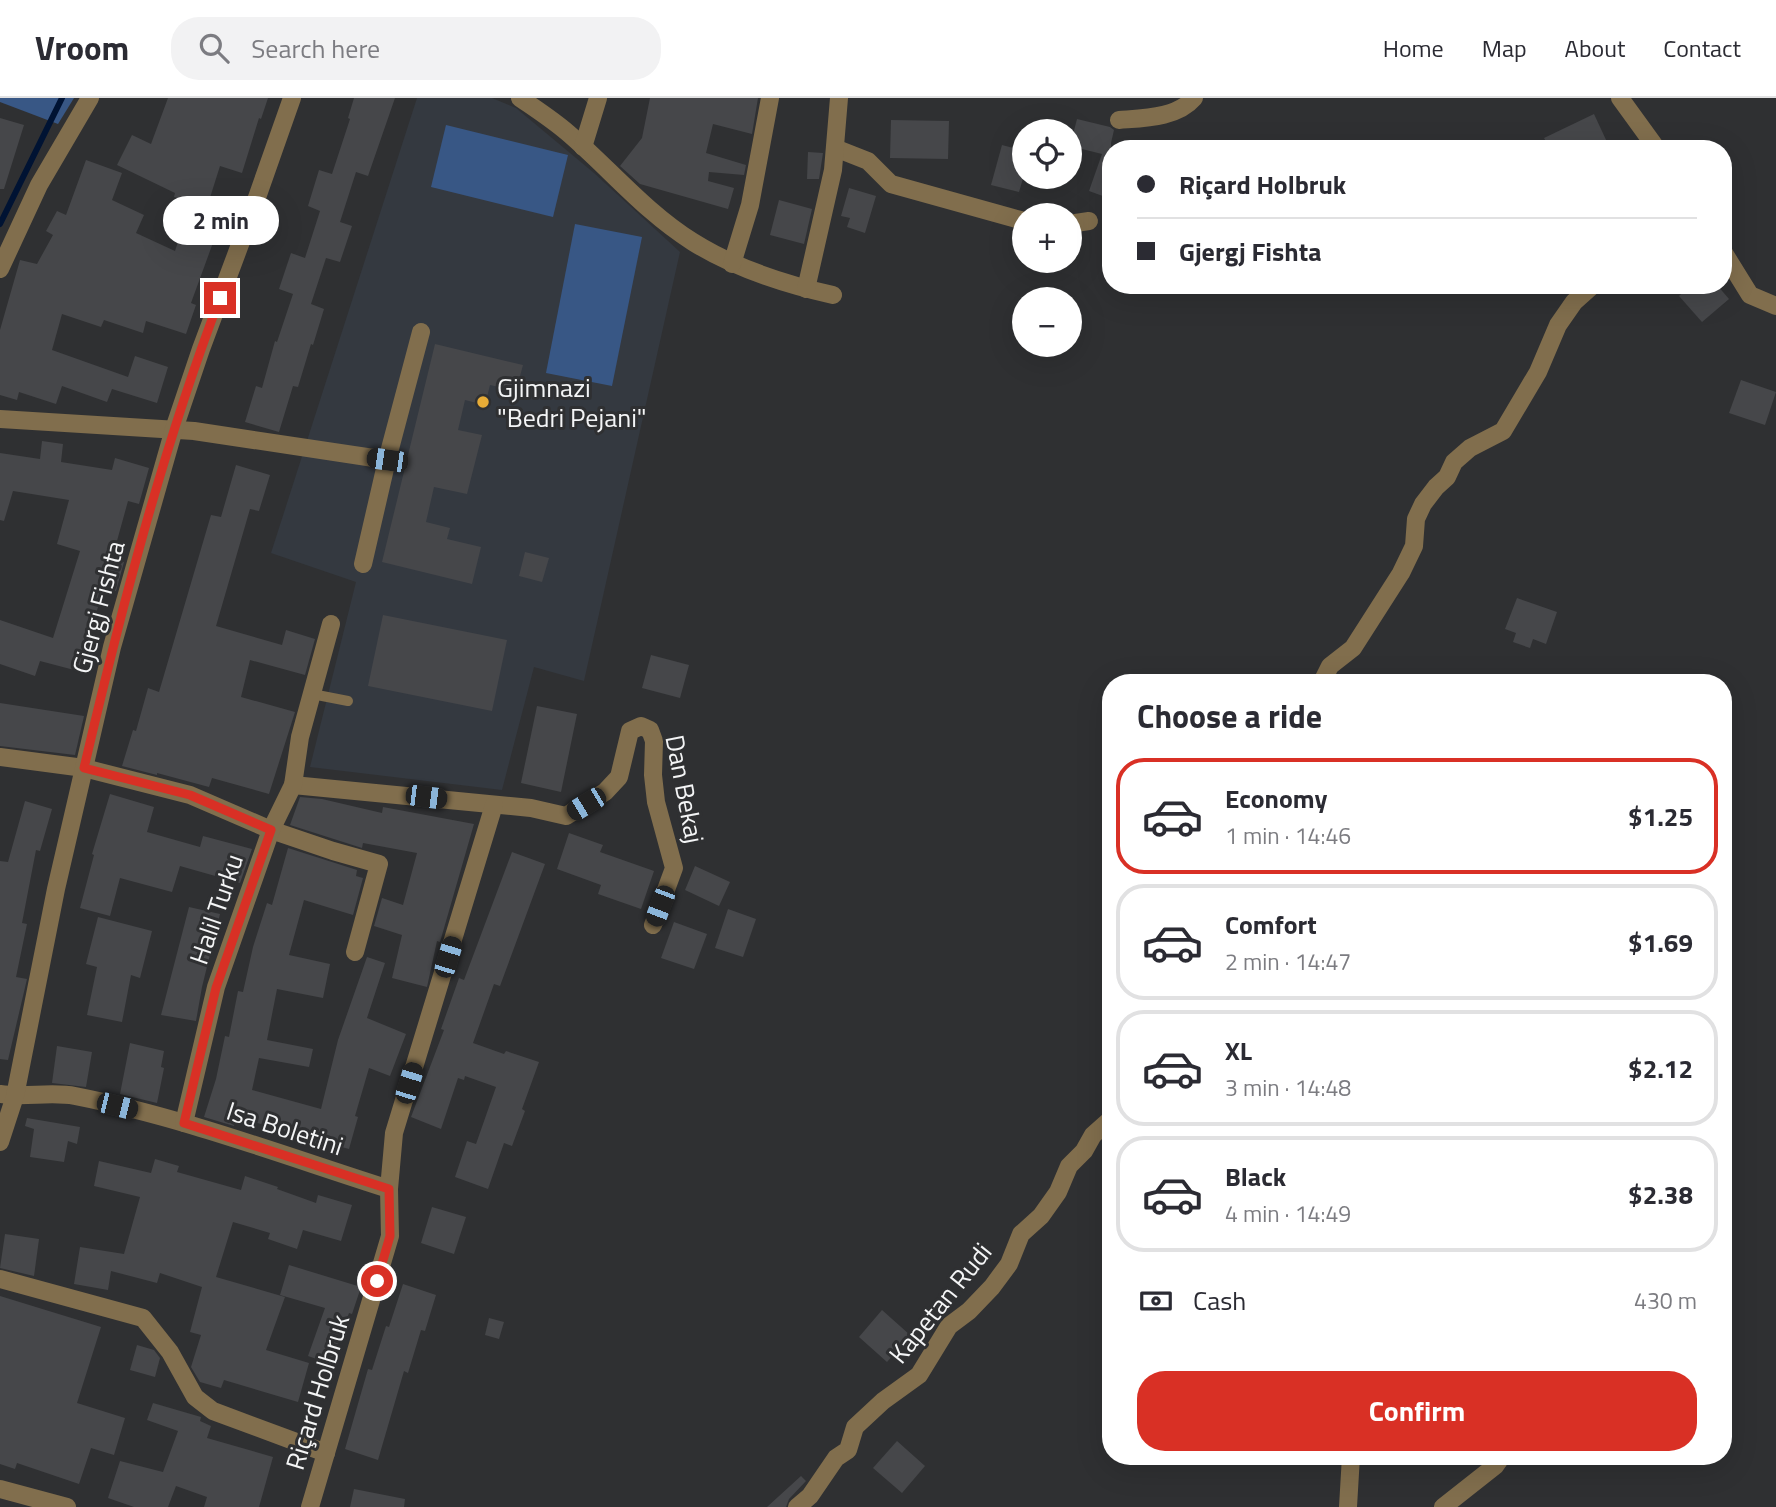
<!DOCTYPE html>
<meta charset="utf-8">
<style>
body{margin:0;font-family:"Titillium Web",sans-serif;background:#f2f2f3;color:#2b2b33;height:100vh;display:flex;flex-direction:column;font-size:26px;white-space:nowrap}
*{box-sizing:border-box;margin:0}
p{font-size:23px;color:#7c7c81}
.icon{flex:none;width:38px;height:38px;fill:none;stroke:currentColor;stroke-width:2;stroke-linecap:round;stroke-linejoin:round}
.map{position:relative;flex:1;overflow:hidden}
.side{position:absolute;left:1102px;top:576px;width:630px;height:791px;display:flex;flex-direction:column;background:#fff;border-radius:28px;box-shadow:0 7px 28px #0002}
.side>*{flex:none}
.top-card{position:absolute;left:1102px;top:42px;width:630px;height:154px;border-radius:28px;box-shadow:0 7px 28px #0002;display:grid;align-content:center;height:154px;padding:0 35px;background:#fff}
.controls{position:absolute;left:1012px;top:21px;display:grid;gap:14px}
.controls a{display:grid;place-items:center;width:70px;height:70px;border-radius:50%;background:#fff;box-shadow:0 7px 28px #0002;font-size:35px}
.end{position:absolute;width:32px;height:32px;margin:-16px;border:9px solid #d93025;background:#fff;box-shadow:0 0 0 4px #fff}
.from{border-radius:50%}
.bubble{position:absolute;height:49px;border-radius:24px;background:#fff;box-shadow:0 7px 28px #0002;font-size:23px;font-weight:700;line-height:49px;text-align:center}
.car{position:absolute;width:21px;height:42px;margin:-21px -10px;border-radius:9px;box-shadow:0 0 5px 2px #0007;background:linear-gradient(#222 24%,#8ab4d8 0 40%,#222 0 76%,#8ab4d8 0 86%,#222 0)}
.top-card b{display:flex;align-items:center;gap:24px;height:66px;font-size:26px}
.top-card b+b{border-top:2px solid #e1e1e2}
.top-card i{width:18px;height:18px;background:#2b2b33}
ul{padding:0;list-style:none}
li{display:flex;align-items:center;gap:21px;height:116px;margin:0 14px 10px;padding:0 21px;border:4px solid #e1e1e2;border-radius:28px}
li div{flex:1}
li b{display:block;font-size:26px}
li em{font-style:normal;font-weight:700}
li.active{border-color:#d93025}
li>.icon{width:63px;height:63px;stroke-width:1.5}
h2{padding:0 35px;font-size:32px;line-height:84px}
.pay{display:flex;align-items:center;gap:18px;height:77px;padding:0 35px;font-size:26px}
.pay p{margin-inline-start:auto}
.primary-button{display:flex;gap:14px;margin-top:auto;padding:14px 35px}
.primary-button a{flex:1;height:80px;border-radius:28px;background:#d93025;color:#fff;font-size:28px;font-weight:700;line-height:80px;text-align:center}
header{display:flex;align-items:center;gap:42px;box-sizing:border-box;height:98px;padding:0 35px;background:#fff;border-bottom:2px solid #e1e1e2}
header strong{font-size:33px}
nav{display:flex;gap:38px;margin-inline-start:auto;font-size:24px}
.search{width:490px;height:63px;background:#f2f2f3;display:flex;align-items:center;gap:18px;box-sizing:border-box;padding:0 24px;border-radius:28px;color:#7c7c81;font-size:26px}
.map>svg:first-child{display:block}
.built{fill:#343940}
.green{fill:#385785}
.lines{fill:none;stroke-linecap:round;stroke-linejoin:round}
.stream{stroke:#001333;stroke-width:6}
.building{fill:#46474a}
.lane{stroke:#816e4d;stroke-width:10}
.street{stroke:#816e4d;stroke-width:18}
.route{stroke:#d93025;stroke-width:9}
.poi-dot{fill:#e7ac37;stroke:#2f3032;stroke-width:2.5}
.labels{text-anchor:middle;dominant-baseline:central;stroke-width:6;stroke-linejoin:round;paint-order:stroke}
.poi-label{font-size:26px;fill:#f4f5f6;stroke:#2f3032;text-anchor:start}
.street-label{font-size:26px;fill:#f4f5f6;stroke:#2f3032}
</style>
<header>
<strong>Vroom</strong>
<div class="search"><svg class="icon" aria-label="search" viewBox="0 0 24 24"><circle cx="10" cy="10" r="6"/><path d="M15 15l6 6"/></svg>Search here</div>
<nav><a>Home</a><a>Map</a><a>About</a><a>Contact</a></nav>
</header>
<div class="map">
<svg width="1776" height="1409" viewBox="0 0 1776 1409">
<rect width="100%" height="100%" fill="#2f3032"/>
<path class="built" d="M417 0H492L516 10 594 75 680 154 584 583 534 569 502 692 310 669 356 484 271 455Z"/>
<g class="green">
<path d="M0 0H74L58 26 0 4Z"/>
<path d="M446 27 568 57 553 119 431 89Z"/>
<path d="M575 126 642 139 612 288 546 275Z"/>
</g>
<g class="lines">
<path class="stream" d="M0 126 62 0"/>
</g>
<g class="building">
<path d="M168 0H268L261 21 259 20 242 75 220 68 202 125 218 131 191 205 196 207 186 236 146 223 143 235 104 222 101 229 62 216 52 252 128 279 135 258 168 269 157 305 112 291 107 304 62 288 56 306 19 294 17 302 0 297V232L20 162 37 166 53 137 46 133 57 113 66 117 86 62 122 75 112 102 144 117 136 135 175 153 191 104 174 99 175 95 117 67 132 37 151 46Z"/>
<path d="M354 0H395L368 78 356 74 340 124 352 128 340 164 326 160 311 206 324 211 313 247 311 246 298 289 293 288 279 334 245 324 256 288 262 290 275 243 277 244 293 196 279 191 291 155 305 160 320 113 308 108 319 72 332 76 350 21 348 20Z"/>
<path d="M650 0H758L752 36 713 26 706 55 746 67 744 77 709 74 708 83 734 90 728 111 640 86 620 68 642 40Z"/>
<path d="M1594 16 1607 44 1593 51H1550L1544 40Z"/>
<path d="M0 20 24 27 4 91H0Z"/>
<path d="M1077 21 1110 29 1114 32 1111 45V101L1089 93 1102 56 1070 48Z"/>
<path d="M891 22 949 23 948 61 890 60Z"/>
<path d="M1002 47 1024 53V77L1019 94 991 87Z"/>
<path d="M808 54 823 55 819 81H807Z"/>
<path d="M849 90 876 98 865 135 847 129 850 120 841 118Z"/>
<path d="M779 102 812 111 804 146 770 137Z"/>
<path d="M1691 187H1717L1729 201 1702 224 1679 198Z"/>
<path d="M435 246 523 267 516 293 490 287 485 307 465 302 458 332 482 337 467 396 434 389 426 424 450 430 447 441 481 449 472 486 382 464Z"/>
<path d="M1741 282 1776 294 1765 327 1729 315Z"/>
<path d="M42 343 63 346 61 364 112 372 115 360 149 370 139 406 128 403 112 461 124 464 116 493 104 490 78 573 40 563 35 578 0 566V522L53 540 80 453 57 446 69 402 13 393 4 423 0 422V355L40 361Z"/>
<path d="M236 367 270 377 259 413 250 411 216 528 282 547 286 532 315 541 305 577 250 562 241 599 295 614 269 696 212 680 209 689 157 675V677L122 668 133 632 136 633 148 590 159 594 211 417 221 419Z"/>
<path d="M525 454 549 460 542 484 519 478Z"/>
<path d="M1517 500 1557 514 1546 546 1533 541 1530 550 1513 544 1516 535 1505 531Z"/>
<path d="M383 517 507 542 492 613 368 588Z"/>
<path d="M651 557 689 567 680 600 642 590Z"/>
<path d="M0 605 84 618 75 657 0 648Z"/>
<path d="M537 608 577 616 561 694 521 685Z"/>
<path d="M110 696 154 709 147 734 200 749 203 738 252 751 240 785 180 768 172 794 120 780 110 818 80 810 94 757 92 756Z"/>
<path d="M300 699 322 701 382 715 383 709 474 726 440 844 437 843 427 889 392 880 402 837 374 828 382 800 403 807 417 755 363 745 362 750 290 727Z"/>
<path d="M25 703 52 711 40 753 36 752 22 825 27 826 16 879 27 881 8 962 0 961V763L8 764Z"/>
<path d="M569 735 603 747 600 754 654 773 641 811 598 796 601 787 557 771Z"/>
<path d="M288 750 357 772 356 778 363 780 353 817 304 802 289 857 330 866 323 900 277 891 267 942 313 951 309 969 259 960 252 992 321 1011 338 942 367 859 385 865 367 920 406 936 390 978 369 970 355 1018 358 1019 349 1051 319 1043 318 1049 284 1041 285 1033 237 1019 234 1028 204 1019 216 981 225 938 229 939 238 893 243 894 253 849 267 805 272 807Z"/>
<path d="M512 754 545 766 500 888 494 886 473 945 504 956 506 953 539 964 522 1011 525 1013 512 1048 504 1045 488 1091 455 1079 467 1043 476 1046 496 989 465 978 464 982 458 980 441 1031 411 1019 444 932 441 931 459 880 464 882Z"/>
<path d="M695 768 730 784 719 808 685 792Z"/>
<path d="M189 809 220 816 202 889 196 923 161 917Z"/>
<path d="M728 811 756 821 743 859 715 850Z"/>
<path d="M98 819 152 833 140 880 131 877 122 924 87 917 97 869 86 866Z"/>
<path d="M674 824 707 836 694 871 661 860Z"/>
<path d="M130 945 164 953 161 969 164 970 157 1005 120 996Z"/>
<path d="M57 948 92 954 86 989 52 985Z"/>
<path d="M27 1020 80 1029 77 1046 68 1043 64 1064 30 1059 34 1031 25 1028Z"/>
<path d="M155 1061 179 1068 177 1074 241 1092 245 1078 278 1089 277 1091 316 1105 318 1097 352 1107 341 1143 303 1132 297 1151 268 1141 270 1135 233 1124 216 1179 285 1199 266 1252 309 1265 298 1304 224 1282 221 1290 200 1284 191 1269 201 1237 190 1234 202 1189 160 1175 157 1185 111 1173 108 1192 74 1186 80 1149 124 1156 140 1099 94 1088 99 1063 151 1075Z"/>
<path d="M432 1109 466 1119 454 1156 421 1145Z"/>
<path d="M5 1136 39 1141 34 1178 0 1170Z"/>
<path d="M289 1167 361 1189 352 1216 349 1215 331 1266 308 1258 325 1210 280 1197Z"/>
<path d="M403 1186 436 1197 425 1233 421 1232 408 1275 404 1273 378 1362 345 1351 368 1271 372 1272 386 1228 389 1229Z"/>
<path d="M0 1198 101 1229 77 1305 125 1320 114 1357 91 1350 79 1386 17 1365 15 1371 0 1366Z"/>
<path d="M882 1212 910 1237 887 1264 859 1239Z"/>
<path d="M489 1220 504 1224 499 1241 485 1237Z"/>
<path d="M137 1247 154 1252 160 1260 155 1279 130 1272Z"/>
<path d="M153 1305 201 1319 200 1323 211 1328 207 1340 273 1359 259 1409H204L207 1399 176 1388 168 1409H134L108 1400 120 1363 163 1374 178 1333 147 1322Z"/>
<path d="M897 1343 925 1368 902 1395 873 1370Z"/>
<path d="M801 1378 806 1383 789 1401 786 1409H767Z"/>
<path d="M354 1391 405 1401 404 1409H350Z"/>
</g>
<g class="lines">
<path class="lane" d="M312 596 348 603"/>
<g class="street">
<path d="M520 0C536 11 553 22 568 35 610 71 645 114 693 144 736 171 784 186 833 197"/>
<path d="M1620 0 1657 51"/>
<path d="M1119 22C1144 20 1177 20 1194 0"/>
<path d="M583 49 598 0"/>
<path d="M835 50 868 63 891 86 1024 123"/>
<path d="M1069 126 1089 123"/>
<path d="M1724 155 1750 197 1776 208"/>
<path d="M732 166 750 107 770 0"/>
<path d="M0 171 39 87 90 0"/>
<path d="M806 191 833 72 839 0"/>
<path d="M0 321 194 333 387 362"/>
<path d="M363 466 387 362 421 234"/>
<path d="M1322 584 1330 568 1353 550 1401 475 1414 448 1416 421 1423 406 1436 389 1447 379 1454 364 1470 350 1503 333 1538 274 1558 227 1574 204 1593 187"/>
<path d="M0 659 84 670 190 697 271 732 333 753 379 766 355 854"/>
<path d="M293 687 531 710 566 718 605 694 619 679 630 633 641 628 650 632 654 643 653 677 656 704 674 770 653 827"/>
<path d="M0 996C25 1000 51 993 75 998 182 1019 285 1058 389 1091"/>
<path d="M184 1025 216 889 271 732 293 687 300 639 331 526"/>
<path d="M0 1044 15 998 56 791 112 549 174 331 201 251 248 125 292 0"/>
<path d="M0 1181 143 1220 170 1254 195 1299 213 1313 326 1355"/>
<path d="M0 1391 67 1409"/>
<path d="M310 1409 390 1138 389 1091 394 1035 494 707"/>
<path d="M797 1409 810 1398 836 1360 848 1352 855 1329 883 1303 919 1277 949 1228 969 1213 992 1189 1009 1166 1021 1136 1041 1118 1058 1094 1069 1068 1084 1053 1093 1037 1111 1021"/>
<path d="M1348 1409 1351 1358"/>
<path d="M1443 1409 1495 1368 1502 1358"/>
</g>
</g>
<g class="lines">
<path class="route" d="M220 200C162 352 121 512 84 670L190 697 271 732 216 890 184 1025 389 1091 390 1138 377 1183"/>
</g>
<circle class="poi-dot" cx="483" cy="304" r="7"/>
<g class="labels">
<g class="poi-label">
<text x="497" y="289">Gjimnazi<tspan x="497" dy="30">"Bedri Pejani"</tspan></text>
</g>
<g class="street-label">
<text transform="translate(98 509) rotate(-75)">Gjergj Fishta</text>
<text transform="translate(685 691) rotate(79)">Dan Bekaj</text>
<text transform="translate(216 811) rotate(-71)">Halil Turku</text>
<text transform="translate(285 1030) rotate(18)">Isa Boletini</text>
<text transform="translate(940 1205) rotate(-51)">Kapetan Rudi</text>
<text transform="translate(317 1294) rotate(-73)">Riçard Holbruk</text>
</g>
</g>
</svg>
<div class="controls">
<a><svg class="icon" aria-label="locate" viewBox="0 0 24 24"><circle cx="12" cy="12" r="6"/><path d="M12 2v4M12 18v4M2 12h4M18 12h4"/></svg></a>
<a>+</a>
<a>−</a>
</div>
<i class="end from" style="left:377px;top:1183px"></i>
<i class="end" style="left:220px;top:200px"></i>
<div class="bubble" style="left:163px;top:98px;width:116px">2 min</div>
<i class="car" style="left:387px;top:362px;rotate:278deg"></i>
<i class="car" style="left:426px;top:699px;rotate:97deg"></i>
<i class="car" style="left:586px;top:706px;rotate:239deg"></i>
<i class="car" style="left:660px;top:808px;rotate:201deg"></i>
<i class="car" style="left:448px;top:859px;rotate:17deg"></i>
<i class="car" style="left:409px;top:985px;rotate:17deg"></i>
<i class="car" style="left:117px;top:1008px;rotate:104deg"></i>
<div class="top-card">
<b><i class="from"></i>Riçard Holbruk</b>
<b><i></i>Gjergj Fishta</b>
</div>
<section class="side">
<h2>Choose a ride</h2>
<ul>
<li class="active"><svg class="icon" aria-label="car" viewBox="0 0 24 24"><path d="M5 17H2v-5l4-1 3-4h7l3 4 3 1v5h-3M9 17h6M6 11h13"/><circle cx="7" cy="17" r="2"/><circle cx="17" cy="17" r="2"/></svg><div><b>Economy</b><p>1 min · 14:46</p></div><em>$1.25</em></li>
<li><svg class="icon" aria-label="car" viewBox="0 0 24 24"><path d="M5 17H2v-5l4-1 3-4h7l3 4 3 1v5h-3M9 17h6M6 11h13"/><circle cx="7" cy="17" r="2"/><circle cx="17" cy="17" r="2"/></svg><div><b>Comfort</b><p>2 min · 14:47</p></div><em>$1.69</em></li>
<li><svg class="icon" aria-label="car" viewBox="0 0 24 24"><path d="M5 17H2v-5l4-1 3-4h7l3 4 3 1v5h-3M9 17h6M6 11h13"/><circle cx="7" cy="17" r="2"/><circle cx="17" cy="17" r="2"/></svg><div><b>XL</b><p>3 min · 14:48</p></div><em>$2.12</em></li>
<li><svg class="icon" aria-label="car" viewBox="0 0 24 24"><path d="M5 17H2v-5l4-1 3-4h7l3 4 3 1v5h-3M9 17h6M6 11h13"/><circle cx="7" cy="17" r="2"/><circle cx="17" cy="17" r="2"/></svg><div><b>Black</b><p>4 min · 14:49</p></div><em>$2.38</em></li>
</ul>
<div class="pay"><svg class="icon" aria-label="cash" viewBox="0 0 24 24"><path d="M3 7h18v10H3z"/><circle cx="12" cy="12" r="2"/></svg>Cash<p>430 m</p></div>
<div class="primary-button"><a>Confirm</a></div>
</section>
</div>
